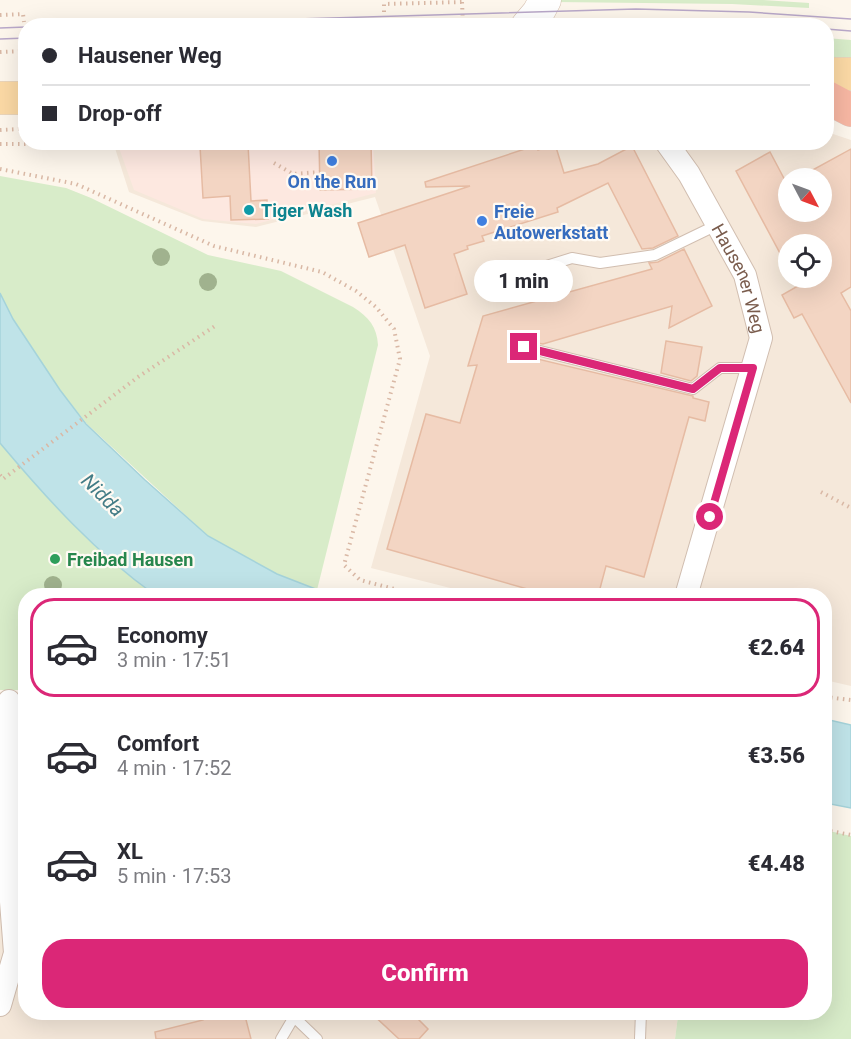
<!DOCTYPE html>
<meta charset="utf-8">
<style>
body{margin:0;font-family:Roboto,sans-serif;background:#f2f2f3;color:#2b2b33;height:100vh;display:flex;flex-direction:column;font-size:22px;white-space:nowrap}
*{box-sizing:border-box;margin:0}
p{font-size:20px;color:#7c7c81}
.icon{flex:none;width:33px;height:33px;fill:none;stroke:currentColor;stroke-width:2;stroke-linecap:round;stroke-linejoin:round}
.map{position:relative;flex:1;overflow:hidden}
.panel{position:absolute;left:18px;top:588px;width:814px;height:432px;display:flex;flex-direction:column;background:#fff;border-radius:24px;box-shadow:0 6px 24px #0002}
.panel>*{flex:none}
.banner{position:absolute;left:18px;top:18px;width:816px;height:132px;border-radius:24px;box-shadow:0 6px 24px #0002;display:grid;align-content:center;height:132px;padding:0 24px;background:#fff}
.needle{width:39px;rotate:131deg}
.fabs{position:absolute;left:778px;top:168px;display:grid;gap:12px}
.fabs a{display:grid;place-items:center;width:54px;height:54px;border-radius:50%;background:#fff;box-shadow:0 6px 24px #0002;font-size:30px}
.end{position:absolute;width:27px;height:27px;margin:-14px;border:8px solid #db2777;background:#fff;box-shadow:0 0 0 3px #fff}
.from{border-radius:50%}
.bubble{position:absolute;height:42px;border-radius:21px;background:#fff;box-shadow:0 6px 24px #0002;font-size:20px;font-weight:800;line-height:42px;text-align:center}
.banner b{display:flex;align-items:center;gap:21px;height:57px;font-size:22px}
.banner b+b{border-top:2px solid #e1e1e2}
.banner i{width:15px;height:15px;background:#2b2b33}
ul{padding:10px 0 0;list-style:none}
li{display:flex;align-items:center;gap:18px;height:99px;margin:0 12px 9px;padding:0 12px;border:3px solid transparent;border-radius:24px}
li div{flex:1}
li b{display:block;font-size:22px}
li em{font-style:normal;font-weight:800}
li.active{border-color:#db2777}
li>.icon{width:54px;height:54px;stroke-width:1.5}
.button{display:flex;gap:12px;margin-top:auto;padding:12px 24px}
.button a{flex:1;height:69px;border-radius:24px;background:#db2777;color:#fff;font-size:24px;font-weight:800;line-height:69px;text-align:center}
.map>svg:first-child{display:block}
.residential{fill:#f5e8da;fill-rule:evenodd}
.commercial{fill:#fde8e0}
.green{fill:#d8ecc9}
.water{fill:#bfe3e8;stroke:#a5d3da;stroke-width:1.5}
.building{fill:#f3d5c3;stroke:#e6bba3;stroke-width:1.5}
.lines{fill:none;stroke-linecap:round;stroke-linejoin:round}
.service-casing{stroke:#d1beb0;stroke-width:12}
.minor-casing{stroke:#d1beb0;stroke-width:24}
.secondary-casing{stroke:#d6c0b0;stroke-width:33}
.primary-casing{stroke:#dad1cd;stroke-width:34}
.motorway-casing{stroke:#dad1cd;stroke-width:34}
.path{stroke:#d9b8a5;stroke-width:4;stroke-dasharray:1.5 4.5;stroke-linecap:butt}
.service{stroke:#fff;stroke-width:10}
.minor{stroke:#fff;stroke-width:22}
.secondary{stroke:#fff;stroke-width:32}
.primary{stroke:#fbd9a5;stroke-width:33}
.motorway{stroke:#f7b7a3;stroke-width:33}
.tram{stroke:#b9a8c9;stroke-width:1.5}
.tree{fill:#a0b28e}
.route{stroke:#db2777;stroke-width:8}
.shop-dot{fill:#3f7fe0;stroke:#fffaf3;stroke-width:2}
.culture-dot{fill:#0f9aa8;stroke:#fffaf3;stroke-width:2}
.leisure-dot{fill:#2e9e5b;stroke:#fffaf3;stroke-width:2}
.labels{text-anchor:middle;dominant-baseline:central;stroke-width:4.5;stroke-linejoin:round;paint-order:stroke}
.shop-label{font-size:18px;font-weight:bold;fill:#366cbe;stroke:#fffaf3}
.culture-label{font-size:18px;font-weight:bold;fill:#0d838f;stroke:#fffaf3;text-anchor:start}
.street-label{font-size:18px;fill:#7a5c4d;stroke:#fffaf3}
.leisure-label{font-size:18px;font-weight:bold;fill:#27864d;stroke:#fffaf3;text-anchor:start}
.water-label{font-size:20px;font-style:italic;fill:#437c86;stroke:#fffaf3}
</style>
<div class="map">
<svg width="851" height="1039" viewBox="0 0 851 1039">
<rect width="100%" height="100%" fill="#fdf6ec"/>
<g class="residential">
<path d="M827 132 851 140V686L825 680V596H482L371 568 430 356 375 197 256 227 202 221 129 192 114 145 185 142H826ZM789 178H822V212H789ZM789 244H822V278H789Z"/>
<path d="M0 704 25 707 26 1012 684 1013 678 1016 675 1039H0Z"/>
</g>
<path class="commercial" d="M266 143H373L376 193 256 224 203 219 134 190 119 148Z"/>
<g class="green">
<path d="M557 0H763L809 3V8L732 4 556 2Z"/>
<path d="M826 38 851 40V59L827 58Z"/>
<path d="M0 176 66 188 91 198 208 255 281 271 353 307C369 317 377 327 378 345L317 590 277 574 208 536 87 424 60 390 13 319 0 293Z"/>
<path d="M0 443C47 499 96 553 155 595L26 596 25 690H0Z"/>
<path d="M825 830 851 836V1039H675L678 1016 684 1013 825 1012Z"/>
</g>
<g class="water">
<path d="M0 293 13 319 60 390 86 424 145 480 208 536 277 574 331 595H155C96 553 47 499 0 443Z"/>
<path d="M825 719 851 725V808L825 803Z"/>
</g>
<g class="building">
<path d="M319 142H371L372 189 320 190Z"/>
<path d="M248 144 251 201 267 200 268 219 231 220 230 196 203 198 200 146Z"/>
<path d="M555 144 564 173 598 164 632 146 678 236 653 248 642 249 608 183 557 208 558 212 482 236 484 241 467 246 468 249 454 254 467 294 425 308 405 245 369 257 358 223 470 186 426 187 425 182 537 145 538 150Z"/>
<path d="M851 149V287L841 293 851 311V403L802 314 794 318 782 295 798 286 793 278H822V244H789V270L736 171 770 152 787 184 789 183V212H822V178H798Z"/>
<path d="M684 249 712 306 669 328 672 306 543 344 521 340 517 345 518 351 512 353 693 396V398L709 402 705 421 689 417 644 577 606 566 598 596H552L387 549 426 414 460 423 477 365 468 366 483 316 652 269 649 263 658 262Z"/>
<path d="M666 341 702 347 697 376 691 381 661 373Z"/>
<path d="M202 1012H244L251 1039H156L155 1032 203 1020Z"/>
<path d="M370 1012H411L428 1029 419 1039H399Z"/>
</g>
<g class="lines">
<g class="service-casing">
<g id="service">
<path d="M489 284 572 258 600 263 655 255 717 225"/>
<path d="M524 347 693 389 720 368H753"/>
<path d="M292 1012 294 1017 317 1039"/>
<path d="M281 1039 294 1017"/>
<path d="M640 1039 641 1012"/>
</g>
</g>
<g class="minor-casing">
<g id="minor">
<path id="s1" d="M666 142 689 174 745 275 761 338 686 596"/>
<path d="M0 1005 15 953 8 863 9 701"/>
</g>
</g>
<g class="secondary-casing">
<path id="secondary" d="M527 26 538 13 545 0"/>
</g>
<g class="primary-casing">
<g id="primary">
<path d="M826 74H851"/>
<path d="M0 98H26"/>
</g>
</g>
<g class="motorway-casing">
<path id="motorway" d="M826 97 851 110"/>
</g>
<g class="path">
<path d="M462 2 463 26"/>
<path d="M384 12V4L462 2"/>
<path d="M0 15 23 14 24 22"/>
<path d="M0 52 25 51V44"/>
<path d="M0 130 20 129"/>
<path d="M0 144H29L43 142"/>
<path d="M274 163 293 174 320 172"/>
<path d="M0 169 76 184 214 246 322 272 356 291 376 307 394 329 400 359 344 565 360 580 421 596"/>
<path d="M0 475 3 479 138 377 215 326"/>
<path d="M821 492 851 508"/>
<path d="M825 697 851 700"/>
<path d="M825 830 851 835"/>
</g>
<use href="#service" class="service"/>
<use href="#minor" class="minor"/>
<use href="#secondary" class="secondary"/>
<use href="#primary" class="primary"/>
<use href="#motorway" class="motorway"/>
<g class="tram">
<path d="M55 26 636 9 749 12 851 19"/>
<path d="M490 26 635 20 784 26"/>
<path d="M0 28 26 27"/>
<path d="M826 29 851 31"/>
<path d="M0 39 26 38"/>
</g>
</g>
<g class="tree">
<circle cx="161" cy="257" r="9"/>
<circle cx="208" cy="282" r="9"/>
<circle cx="53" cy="585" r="9"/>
</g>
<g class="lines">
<path class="route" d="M524 347 693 389 720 368H753L710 517"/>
</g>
<g class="shop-dot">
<circle cx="332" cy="161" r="6"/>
<circle cx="482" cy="221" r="6"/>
</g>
<circle class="culture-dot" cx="249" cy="210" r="6"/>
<circle class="leisure-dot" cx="55" cy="559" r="6"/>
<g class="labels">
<g class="shop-label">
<text x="332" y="181">On the Run</text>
<text x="494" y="211" text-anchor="start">Freie<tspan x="494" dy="21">Autowerkstatt</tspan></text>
</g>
<g class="culture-label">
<text x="261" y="210">Tiger Wash</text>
</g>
<g class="street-label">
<text stroke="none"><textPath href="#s1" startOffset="156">Hausener Weg</textPath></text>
</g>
<g class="leisure-label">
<text x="67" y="559">Freibad Hausen</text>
</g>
<g class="water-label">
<text transform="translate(103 495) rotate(45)">Nidda</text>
</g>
</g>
</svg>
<div class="fabs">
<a><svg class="needle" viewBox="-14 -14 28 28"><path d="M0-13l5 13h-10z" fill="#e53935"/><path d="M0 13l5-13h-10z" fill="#7c7c81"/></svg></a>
<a><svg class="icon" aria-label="locate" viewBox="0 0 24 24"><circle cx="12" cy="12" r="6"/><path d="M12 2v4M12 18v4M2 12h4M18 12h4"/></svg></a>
</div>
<i class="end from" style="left:710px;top:517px"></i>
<i class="end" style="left:524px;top:347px"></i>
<div class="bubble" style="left:474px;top:260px;width:99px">1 min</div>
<div class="banner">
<b><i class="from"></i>Hausener Weg</b>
<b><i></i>Drop-off</b>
</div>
<section class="panel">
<ul>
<li class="active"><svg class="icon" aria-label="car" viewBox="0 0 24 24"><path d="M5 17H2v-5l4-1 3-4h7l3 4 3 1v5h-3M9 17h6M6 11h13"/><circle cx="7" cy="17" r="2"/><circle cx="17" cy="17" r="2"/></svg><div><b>Economy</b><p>3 min · 17:51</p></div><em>€2.64</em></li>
<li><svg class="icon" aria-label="car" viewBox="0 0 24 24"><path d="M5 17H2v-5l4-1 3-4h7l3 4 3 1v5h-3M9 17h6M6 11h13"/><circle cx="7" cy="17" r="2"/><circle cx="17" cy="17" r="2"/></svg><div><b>Comfort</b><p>4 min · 17:52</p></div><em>€3.56</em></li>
<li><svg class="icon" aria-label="car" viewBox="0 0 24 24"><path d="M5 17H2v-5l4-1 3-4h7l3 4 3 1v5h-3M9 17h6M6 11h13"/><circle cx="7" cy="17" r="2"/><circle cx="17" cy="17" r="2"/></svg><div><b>XL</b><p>5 min · 17:53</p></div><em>€4.48</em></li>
</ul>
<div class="button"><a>Confirm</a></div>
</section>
</div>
